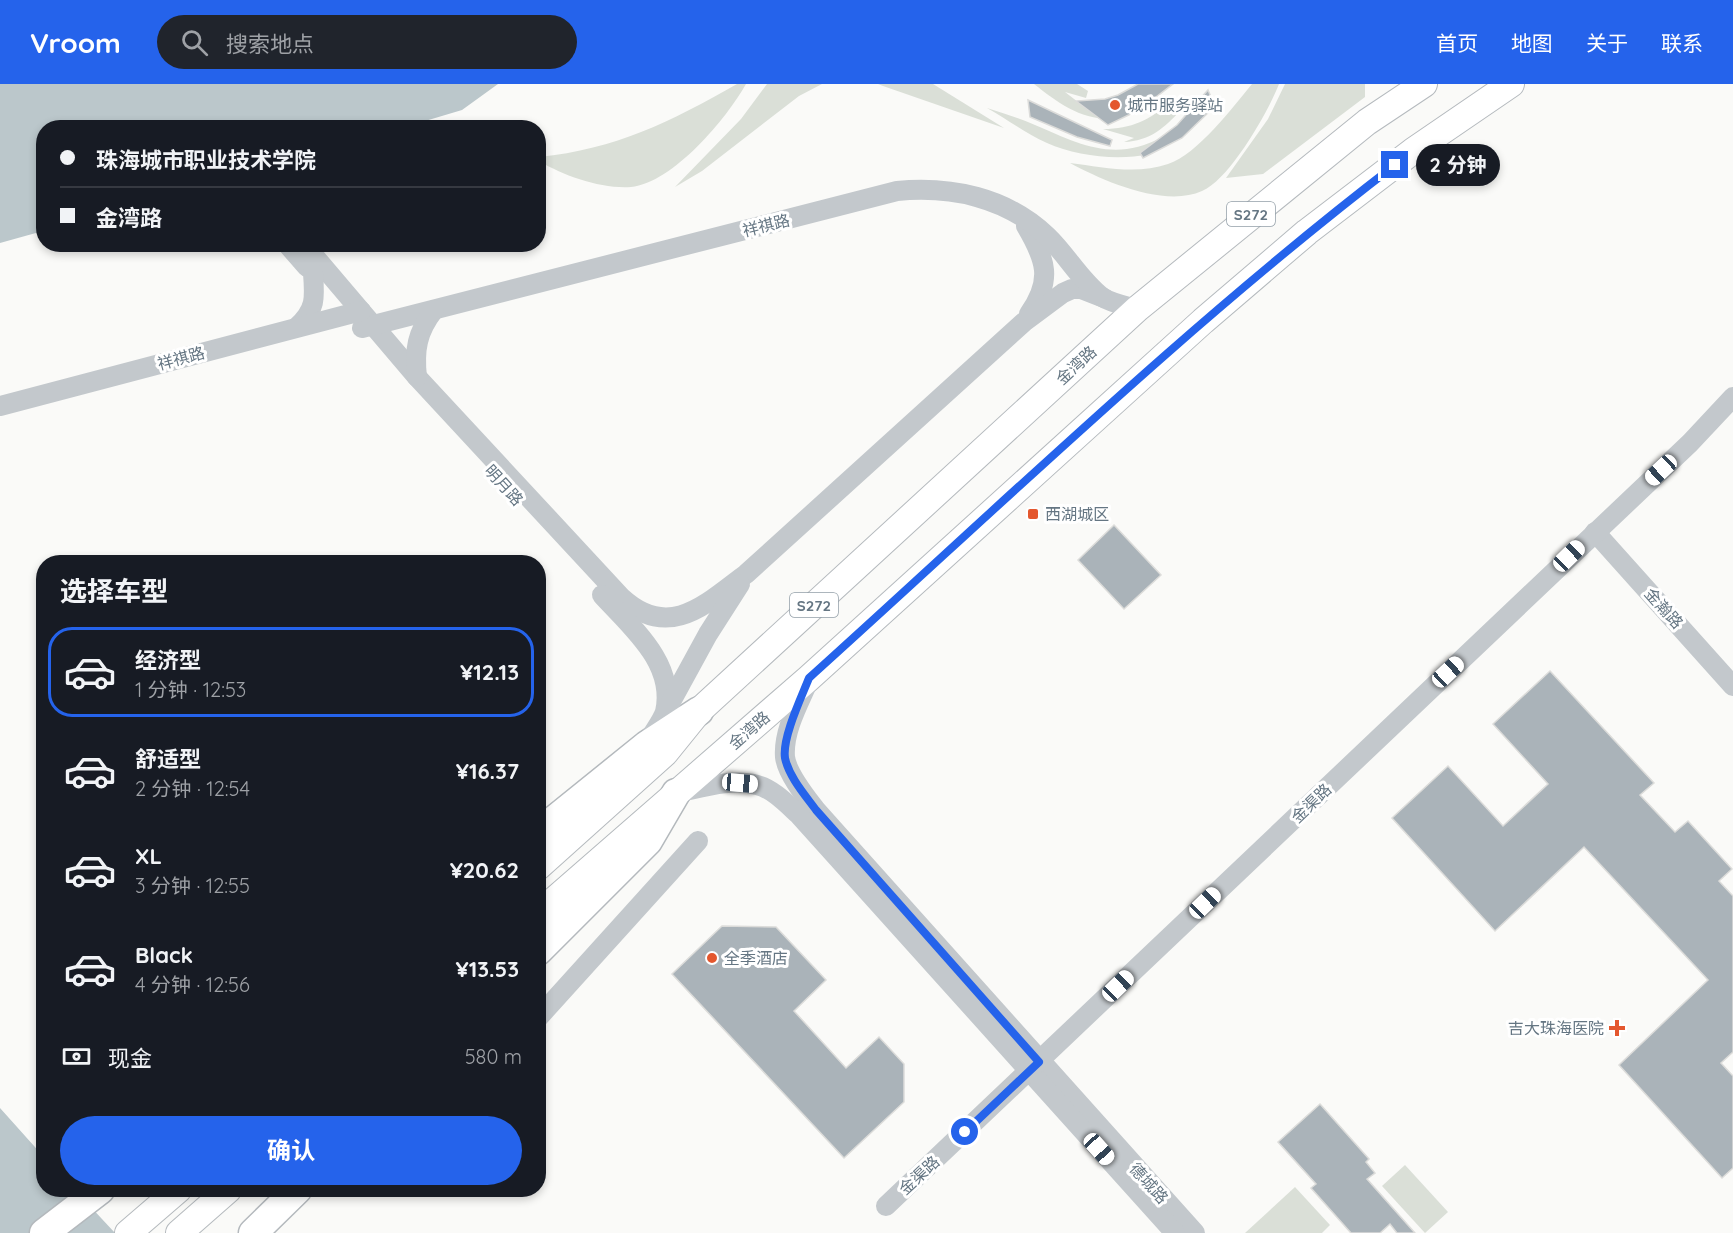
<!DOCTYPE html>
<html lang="zh">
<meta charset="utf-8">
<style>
body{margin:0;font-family:Quicksand,"Noto Sans SC",sans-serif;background:#20242c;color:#f1f3f6;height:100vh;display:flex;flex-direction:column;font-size:22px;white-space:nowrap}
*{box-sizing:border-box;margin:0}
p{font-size:20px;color:#9ea1a6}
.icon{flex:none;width:33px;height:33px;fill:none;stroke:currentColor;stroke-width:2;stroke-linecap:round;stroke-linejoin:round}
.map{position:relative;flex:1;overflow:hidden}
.details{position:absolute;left:36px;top:471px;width:510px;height:642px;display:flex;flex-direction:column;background:#171b24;border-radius:24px;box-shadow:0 3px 9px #0003}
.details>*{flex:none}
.top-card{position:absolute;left:36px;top:36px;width:510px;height:132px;border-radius:24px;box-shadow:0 3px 9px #0003;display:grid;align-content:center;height:132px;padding:0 24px;background:#171b24}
.end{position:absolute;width:27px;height:27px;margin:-14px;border:8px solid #2563eb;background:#fff;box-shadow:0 0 0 3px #fff}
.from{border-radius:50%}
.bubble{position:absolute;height:42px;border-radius:21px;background:#171b24;box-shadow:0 3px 9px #0003;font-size:20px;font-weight:700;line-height:42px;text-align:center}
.car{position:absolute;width:18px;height:36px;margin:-18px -9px;border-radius:8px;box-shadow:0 0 4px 2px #0007;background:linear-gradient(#fff 24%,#345 0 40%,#fff 0 76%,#345 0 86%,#fff 0)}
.top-card b{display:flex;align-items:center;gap:21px;height:57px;font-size:22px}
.top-card b+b{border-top:2px solid #363941}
.top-card i{width:15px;height:15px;background:#f1f3f6}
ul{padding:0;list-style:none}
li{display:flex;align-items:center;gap:18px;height:90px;margin:0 12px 9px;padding:0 12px;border:3px solid transparent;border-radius:24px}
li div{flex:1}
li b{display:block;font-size:22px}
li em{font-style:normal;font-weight:700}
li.selected{border-color:#2563eb}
li>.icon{width:54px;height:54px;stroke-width:1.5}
h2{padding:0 24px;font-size:27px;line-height:72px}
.pay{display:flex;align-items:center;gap:15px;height:66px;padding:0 24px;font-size:22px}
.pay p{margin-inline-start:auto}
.primary-button{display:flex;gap:12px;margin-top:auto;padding:12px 24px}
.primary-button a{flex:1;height:69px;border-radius:36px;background:#2563eb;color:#fff;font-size:24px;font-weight:700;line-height:69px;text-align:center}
header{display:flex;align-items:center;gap:36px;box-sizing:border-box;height:84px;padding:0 30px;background:#2563eb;color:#fff}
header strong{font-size:28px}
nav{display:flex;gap:33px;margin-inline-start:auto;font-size:21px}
.search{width:420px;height:54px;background:#20242c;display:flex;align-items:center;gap:15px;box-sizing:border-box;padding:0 21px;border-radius:33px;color:#9ea1a6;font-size:22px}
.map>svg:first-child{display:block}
.green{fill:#dadfd7}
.water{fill:#bbc7cb}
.building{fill:#aab3b9;stroke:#dcdcda;stroke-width:1.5}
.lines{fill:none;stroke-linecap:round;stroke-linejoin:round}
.major-casing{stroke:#b5babe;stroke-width:28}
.highway-casing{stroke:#b4b9bd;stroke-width:31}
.minor{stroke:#c3c8cc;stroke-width:20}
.major{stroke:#fff;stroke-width:26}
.highway{stroke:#fff;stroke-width:28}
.route{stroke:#2563eb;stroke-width:8}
.poi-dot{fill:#e4572e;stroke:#fff;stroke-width:2}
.labels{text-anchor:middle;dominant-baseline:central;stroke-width:6;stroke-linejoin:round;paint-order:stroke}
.shield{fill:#fff;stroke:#939fa8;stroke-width:1.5}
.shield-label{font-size:15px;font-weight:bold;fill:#657683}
.poi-label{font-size:16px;fill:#657683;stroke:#fff;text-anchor:start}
.street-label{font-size:16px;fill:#657683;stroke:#fff}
</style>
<header>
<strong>Vroom</strong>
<div class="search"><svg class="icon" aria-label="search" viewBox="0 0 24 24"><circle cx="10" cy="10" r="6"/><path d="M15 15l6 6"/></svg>搜索地点</div>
<nav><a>首页</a><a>地图</a><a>关于</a><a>联系</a></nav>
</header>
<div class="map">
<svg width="1733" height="1149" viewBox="0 0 1733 1149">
<rect width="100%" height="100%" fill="#fafaf8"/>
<g class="green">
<path d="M737 0H746C727 34 673 99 631 103 601 105 564 92 539 77V73C616 65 670 38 737 0Z"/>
<path d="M767 0H822L799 12 702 87 675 103 741 35Z"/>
<path d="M878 0H933L1004 44 883 2Z"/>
<path d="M1034 0H1077L1088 7 1086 14 1065 8 1087 25 1110 35C1079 35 1057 18 1034 0Z"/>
<path d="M1252 0H1279C1268 28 1230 95 1202 107 1165 124 1103 97 1070 79 1102 83 1137 91 1168 80 1198 70 1232 24 1252 0Z"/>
<path d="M1285 0H1365V13L1263 90 1226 94 1268 35Z"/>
<path d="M1171 18 1181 26C1164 44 1150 57 1124 58L1134 54 1103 45C1132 45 1149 36 1171 18Z"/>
<path d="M987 24C1003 29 1019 34 1035 41 1079 60 1115 79 1162 53L1149 70C1118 77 1076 72 1047 59 1026 50 1007 35 987 24Z"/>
<path d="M1405 1081 1448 1128 1425 1149 1382 1102Z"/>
<path d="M1295 1103 1330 1141 1322 1149H1245Z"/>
</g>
<g class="water">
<path d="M0 0H498L462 26 405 43 44 44 43 147 0 159Z"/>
<path d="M0 1024 43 1072 44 1106H75L115 1149H0Z"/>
</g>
<g class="building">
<path d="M1138 0H1173L1139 26 1108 41 1076 17 1105 15 1118 11Z"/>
<path d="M1208 6 1215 22 1182 54 1143 74 1140 69 1177 41Z"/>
<path d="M1028 16 1112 56 1110 62 1077 53 1030 33Z"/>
<path d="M1114 441 1161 491 1124 525 1078 476Z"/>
<path d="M1550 587 1654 699 1640 711 1675 748 1688 737 1732 785 1719 797 1733 812V968L1721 979 1733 992V1084L1722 1094 1619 981 1708 896 1584 763 1495 847 1392 734 1448 682 1503 742 1548 700 1493 640Z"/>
<path d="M722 842 776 843 826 896 794 927 846 984 879 953 904 980V1018L844 1074 672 890Z"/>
<path d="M1320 1020 1369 1075 1366 1078 1375 1089 1367 1095 1415 1149H1397L1390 1140 1380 1149H1351L1311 1104 1316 1100 1278 1058Z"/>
</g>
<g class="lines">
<g class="major-casing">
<g id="major">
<path d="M538 783 665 669 699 627 1137 225 1367 38 1424 0"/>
<path d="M538 830 809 594 1203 237 1307 148 1413 67 1511 0"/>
<path d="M128 1149 178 1106"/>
<path d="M179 1149 228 1106"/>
</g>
</g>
<g class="highway-casing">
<g id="highway">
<path d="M538 749 647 661 699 627"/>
<path d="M538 867 648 757 676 709"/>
<path d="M44 1149 100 1106"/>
<path d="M253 1149 297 1106"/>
</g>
</g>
<g class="minor">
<path d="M1026 142C1046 176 1053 196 1029 230"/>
<path d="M287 160 307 183"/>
<path d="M304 160 417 293 622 514C669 557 706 520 746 490L1024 238 1063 209 1072 205H1081L1104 214"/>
<path d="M297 243C316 226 315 214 313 189"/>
<path d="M362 244 897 107C951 102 1006 113 1047 152 1067 171 1080 196 1102 213 1111 219 1126 222 1137 225"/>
<path d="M417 293C414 266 417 248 434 226"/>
<path d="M0 322 361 227"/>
<path d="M1595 448 1733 602"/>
<path d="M602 511C631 543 676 579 665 628 662 637 654 647 649 656"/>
<path d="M809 596C799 619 783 647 785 673 787 690 806 713 816 726L1195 1149"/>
<path d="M667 625 708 550 740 500"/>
<path d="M676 709C701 704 732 694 757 701 773 705 787 720 799 731L1175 1149"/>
<path d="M538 934 698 757"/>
<path d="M886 1122 1690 359 1733 313"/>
</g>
<use href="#major" class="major"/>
<use href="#highway" class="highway"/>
</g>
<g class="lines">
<path class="route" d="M965 1048 1039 978 816 726C805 711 789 693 785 674 782 654 801 614 809 594 1002 420 1189 239 1395 81"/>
</g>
<g class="poi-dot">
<circle cx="1115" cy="21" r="6"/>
<rect x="1027" y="424" width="12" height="12" rx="3"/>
<circle cx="712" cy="874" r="6"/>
<path d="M1614 935h6v6h6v6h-6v6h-6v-6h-6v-6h6z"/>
</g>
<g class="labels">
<g class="shield">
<rect x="1227" y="118" width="48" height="24" rx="4.5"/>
<rect x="790" y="509" width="48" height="24" rx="4.5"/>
</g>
<g class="shield-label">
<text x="1251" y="130">S272</text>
<text x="814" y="521">S272</text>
</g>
<g class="poi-label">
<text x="1127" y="21">城市服务驿站</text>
<text x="1045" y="430">西湖城区</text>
<text x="724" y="874">全季酒店</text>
<text x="1604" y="944" text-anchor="end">吉大珠海医院</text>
</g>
<g class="street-label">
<text transform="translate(766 141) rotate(-14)">祥祺路</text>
<text transform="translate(181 274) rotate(-15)">祥祺路</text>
<text transform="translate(1076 281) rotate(-43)">金湾路</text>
<text transform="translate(504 401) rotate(48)">明月路</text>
<text transform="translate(1664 524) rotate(48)">金瀚路</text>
<text transform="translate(749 646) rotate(-41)">金湾路</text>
<text transform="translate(1311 719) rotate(-44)">金渠路</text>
<text transform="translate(919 1091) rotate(-43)">金渠路</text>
<text transform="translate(1149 1099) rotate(48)">德城路</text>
</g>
</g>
</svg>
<i class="end from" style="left:965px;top:1048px"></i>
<i class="end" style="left:1395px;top:81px"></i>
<div class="bubble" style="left:1416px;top:60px;width:84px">2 分钟</div>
<i class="car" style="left:1661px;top:386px;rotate:227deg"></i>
<i class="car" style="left:1569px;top:472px;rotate:46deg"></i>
<i class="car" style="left:1448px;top:588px;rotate:47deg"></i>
<i class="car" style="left:740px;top:699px;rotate:95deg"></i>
<i class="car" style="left:1205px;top:819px;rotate:46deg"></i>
<i class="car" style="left:1118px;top:902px;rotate:46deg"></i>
<i class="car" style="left:1099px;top:1065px;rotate:138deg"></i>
<div class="top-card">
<b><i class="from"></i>珠海城市职业技术学院</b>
<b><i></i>金湾路</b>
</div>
<section class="details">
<h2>选择车型</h2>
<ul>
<li class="selected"><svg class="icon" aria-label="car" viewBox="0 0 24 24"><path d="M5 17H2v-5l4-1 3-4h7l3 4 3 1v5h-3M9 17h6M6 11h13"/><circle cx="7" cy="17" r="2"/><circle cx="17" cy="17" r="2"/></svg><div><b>经济型</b><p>1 分钟 · 12:53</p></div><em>¥12.13</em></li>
<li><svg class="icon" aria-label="car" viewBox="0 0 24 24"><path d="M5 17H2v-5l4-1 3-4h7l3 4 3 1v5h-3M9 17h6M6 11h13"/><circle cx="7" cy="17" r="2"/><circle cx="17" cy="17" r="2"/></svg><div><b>舒适型</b><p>2 分钟 · 12:54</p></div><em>¥16.37</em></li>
<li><svg class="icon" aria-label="car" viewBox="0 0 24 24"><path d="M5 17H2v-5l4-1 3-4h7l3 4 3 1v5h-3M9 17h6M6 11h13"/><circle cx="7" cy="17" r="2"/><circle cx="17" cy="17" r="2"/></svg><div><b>XL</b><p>3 分钟 · 12:55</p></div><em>¥20.62</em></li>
<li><svg class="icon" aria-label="car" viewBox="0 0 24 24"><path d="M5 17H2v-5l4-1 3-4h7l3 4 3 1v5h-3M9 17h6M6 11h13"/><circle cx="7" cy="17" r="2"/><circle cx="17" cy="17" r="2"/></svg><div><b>Black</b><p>4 分钟 · 12:56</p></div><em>¥13.53</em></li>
</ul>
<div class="pay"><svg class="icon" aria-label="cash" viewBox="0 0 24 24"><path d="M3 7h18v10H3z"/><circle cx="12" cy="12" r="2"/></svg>现金<p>580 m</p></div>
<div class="primary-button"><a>确认</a></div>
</section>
</div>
